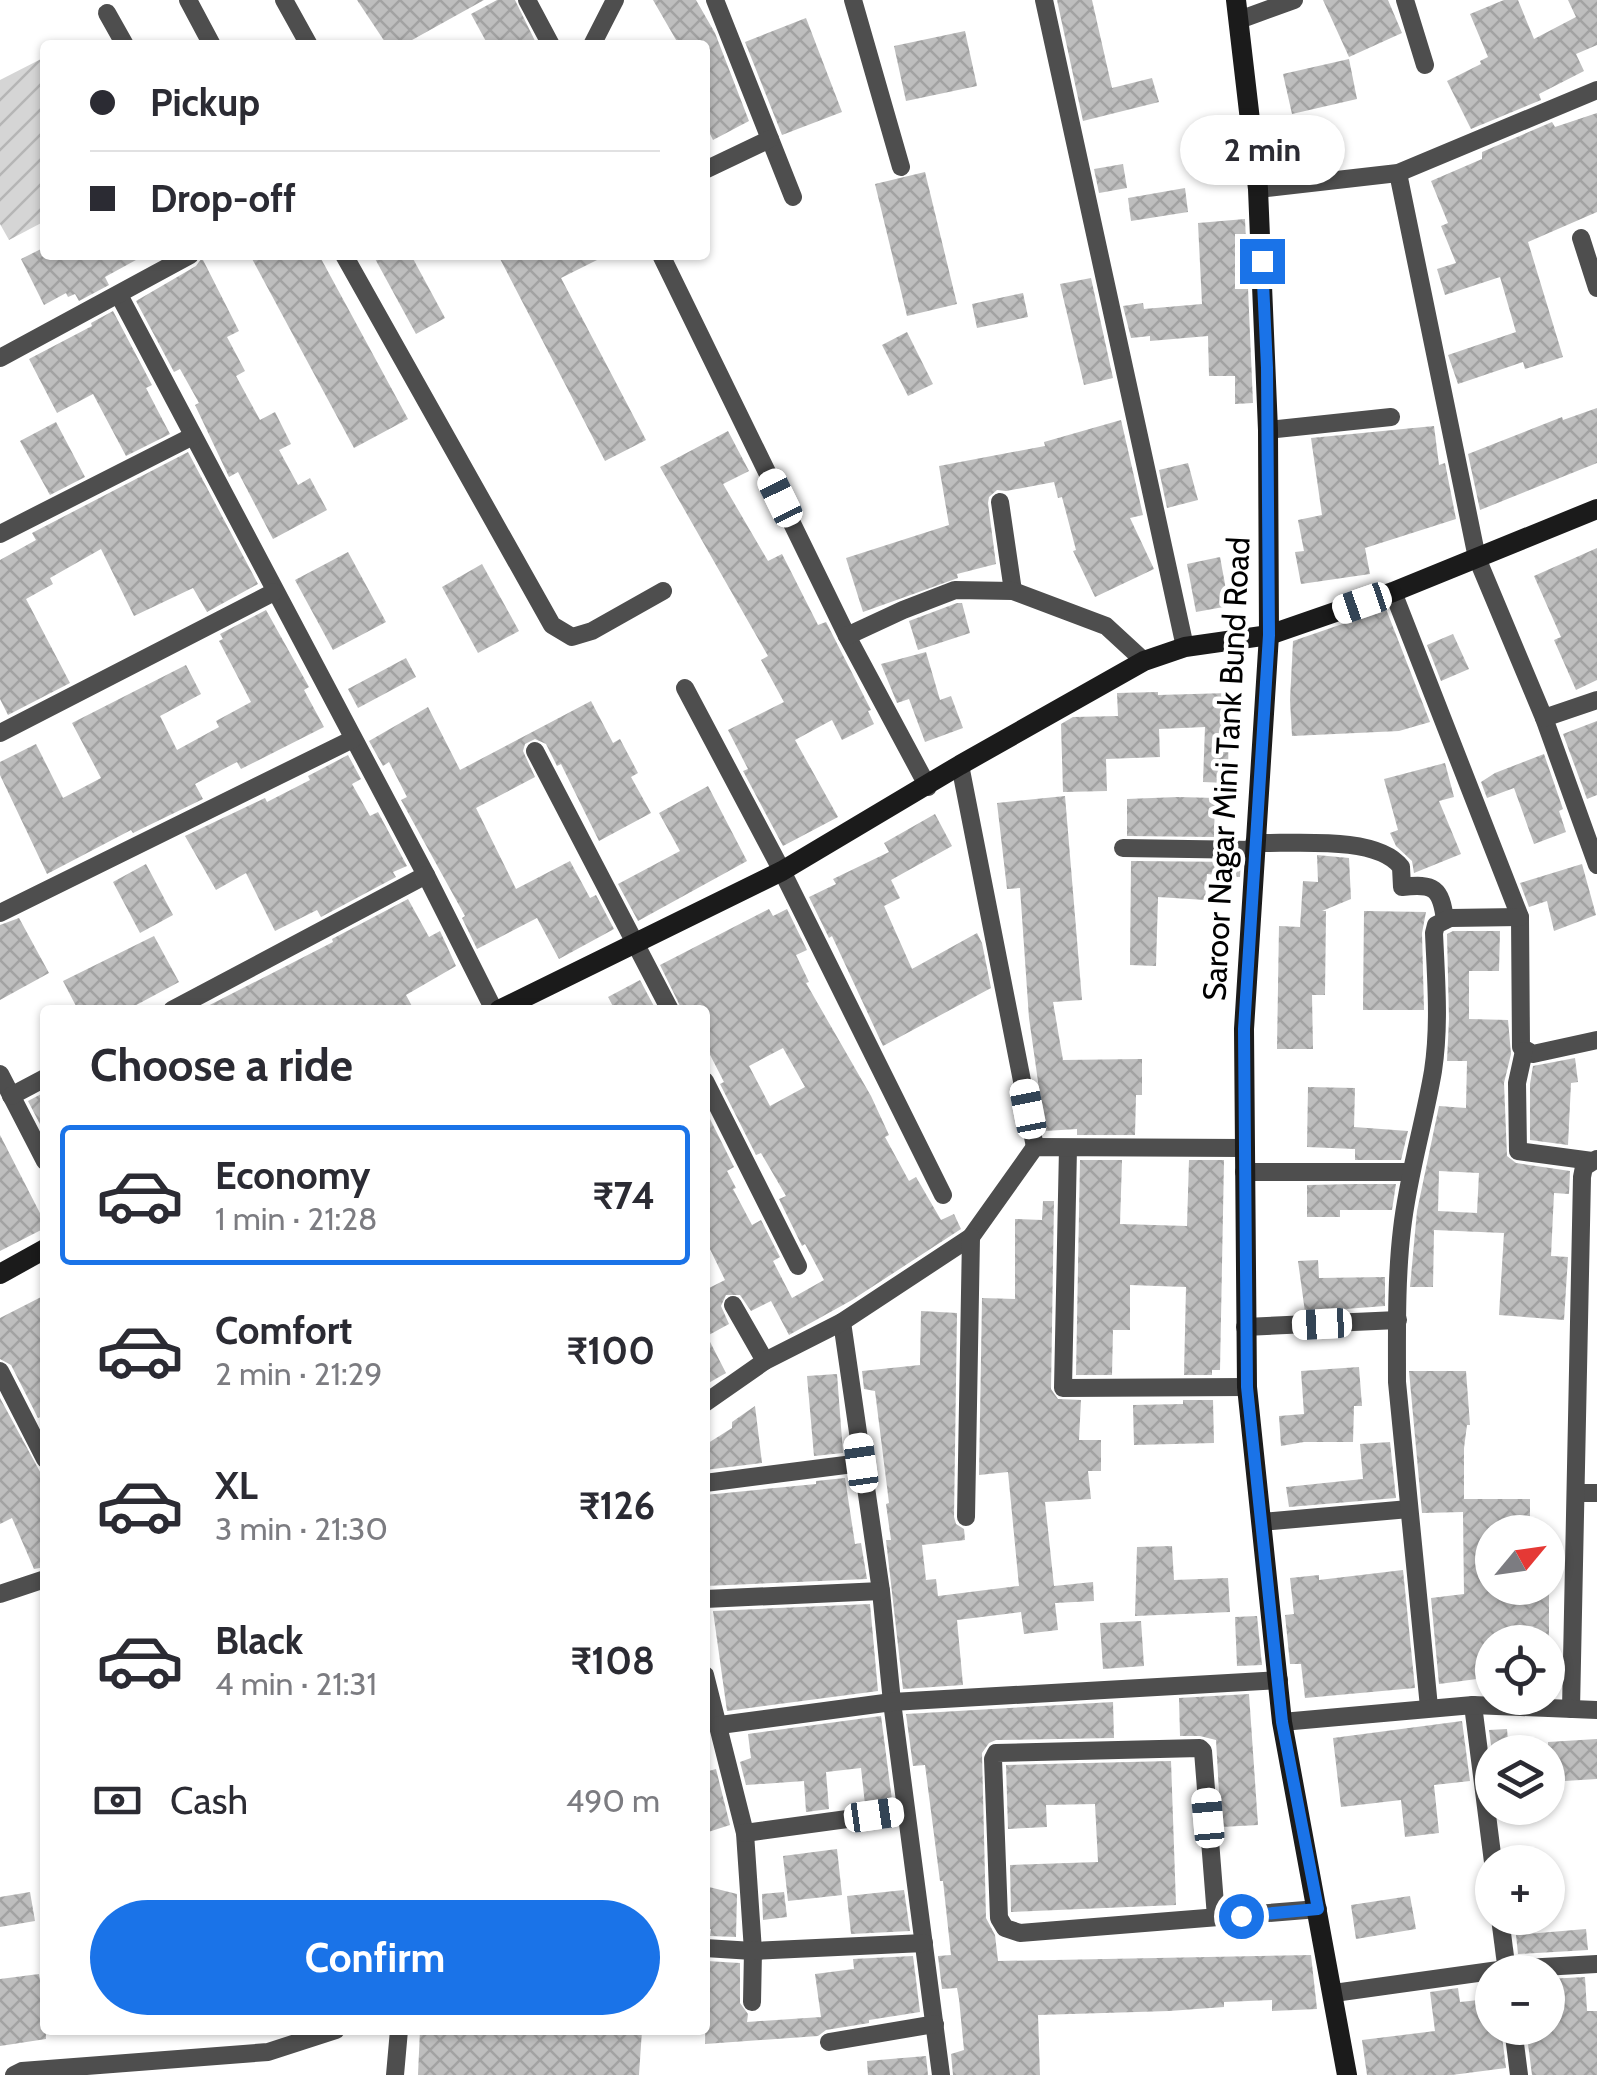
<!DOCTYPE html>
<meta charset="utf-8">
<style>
body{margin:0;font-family:Cabin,sans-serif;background:#f7f7f7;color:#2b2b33;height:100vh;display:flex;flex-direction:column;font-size:38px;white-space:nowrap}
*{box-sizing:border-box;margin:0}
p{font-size:32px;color:#7c7c81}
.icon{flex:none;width:55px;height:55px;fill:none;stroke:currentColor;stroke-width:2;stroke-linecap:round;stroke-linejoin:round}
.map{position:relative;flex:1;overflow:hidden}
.side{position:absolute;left:40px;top:1005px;width:670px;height:1030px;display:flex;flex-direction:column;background:#fff;border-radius:10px;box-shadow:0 2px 8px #0004}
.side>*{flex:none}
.hud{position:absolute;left:40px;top:40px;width:670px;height:220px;border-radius:10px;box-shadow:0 2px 8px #0004;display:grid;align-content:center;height:220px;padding:0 50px;background:#fff}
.needle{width:65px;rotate:61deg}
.fabs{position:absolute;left:1475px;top:1515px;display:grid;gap:20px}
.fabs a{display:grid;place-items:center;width:90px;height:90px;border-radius:50%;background:#fff;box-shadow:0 2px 8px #0004;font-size:50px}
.end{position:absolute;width:45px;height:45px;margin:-22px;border:12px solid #1a73e8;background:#fff;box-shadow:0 0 0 5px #fff}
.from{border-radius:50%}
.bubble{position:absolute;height:70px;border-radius:35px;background:#fff;box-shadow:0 2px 8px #0004;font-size:32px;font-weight:700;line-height:70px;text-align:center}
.car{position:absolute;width:30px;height:60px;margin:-30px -15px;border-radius:12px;box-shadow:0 0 8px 2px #0007;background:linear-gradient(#fff 24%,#345 0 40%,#fff 0 76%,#345 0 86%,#fff 0)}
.hud b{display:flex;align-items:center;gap:35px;height:95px;font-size:38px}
.hud b+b{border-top:2px solid #e1e1e2}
.hud i{width:25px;height:25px;background:#2b2b33}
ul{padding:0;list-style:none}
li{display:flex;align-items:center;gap:30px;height:140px;margin:0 20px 15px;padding:0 30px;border:5px solid transparent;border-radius:10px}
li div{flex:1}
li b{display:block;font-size:38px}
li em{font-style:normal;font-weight:700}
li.active{border-color:#1a73e8}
li>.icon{width:90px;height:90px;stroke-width:1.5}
h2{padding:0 50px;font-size:45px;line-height:120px}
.pay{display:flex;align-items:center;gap:25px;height:110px;padding:0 50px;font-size:38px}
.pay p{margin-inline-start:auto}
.action{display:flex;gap:20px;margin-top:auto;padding:20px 50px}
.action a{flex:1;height:115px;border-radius:60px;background:#1a73e8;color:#fff;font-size:40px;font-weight:700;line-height:115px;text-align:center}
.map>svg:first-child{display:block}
.garden{fill:url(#garden-furrows)}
.building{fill:url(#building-cross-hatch);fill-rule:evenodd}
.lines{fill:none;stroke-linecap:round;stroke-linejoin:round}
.street{stroke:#4e4e4e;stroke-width:18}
.secondary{stroke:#1b1b1b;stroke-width:20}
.route{stroke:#1a73e8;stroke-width:12}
.labels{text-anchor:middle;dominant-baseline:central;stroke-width:9;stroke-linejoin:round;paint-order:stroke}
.street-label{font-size:32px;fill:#000;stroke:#fff}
</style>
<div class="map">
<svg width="1597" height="2075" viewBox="0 0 1597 2075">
<defs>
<pattern id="garden-furrows" width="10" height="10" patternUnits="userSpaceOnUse" patternTransform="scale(2.5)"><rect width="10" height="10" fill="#d5d5d5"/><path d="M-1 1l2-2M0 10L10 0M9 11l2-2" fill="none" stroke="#b5b5b5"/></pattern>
<pattern id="building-cross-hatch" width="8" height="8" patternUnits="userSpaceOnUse" patternTransform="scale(2.5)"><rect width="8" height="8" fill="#bebebe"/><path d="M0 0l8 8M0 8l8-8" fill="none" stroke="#a2a2a2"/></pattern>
</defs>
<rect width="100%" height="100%" fill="#fff"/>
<path class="garden" d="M45 57V221L9 240 0 224V80Z"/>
<g class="building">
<path d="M357 0H484L403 45H387Z"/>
<path d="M497 0H515L537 45H488L471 14Z"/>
<path d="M653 0H696L715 33 749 121 713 140 705 124V45H679Z"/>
<path d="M1057 0H1092L1112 88 1152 78 1159 102 1083 121Z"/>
<path d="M1323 0H1388L1402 33 1349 57Z"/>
<path d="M1504 0H1518L1534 39 1576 17 1568 0H1597V45L1576 54 1584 71 1539 94 1541 100 1471 129 1447 81 1481 64 1480 61 1488 57 1470 14Z"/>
<path d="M806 18 842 112 782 135 745 42Z"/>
<path d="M965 31 977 86 906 101 894 46Z"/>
<path d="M1349 59 1357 99 1292 114 1283 74Z"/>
<path d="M1597 113V212L1528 242 1563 357 1525 369 1523 362 1458 384 1448 355 1516 332 1500 277 1445 295 1437 269 1456 263 1441 226 1448 223 1431 181 1482 159V152L1552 122 1555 127Z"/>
<path d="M1123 164 1127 188 1099 193 1094 169Z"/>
<path d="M925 172 957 304 907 316 875 184Z"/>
<path d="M1185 188 1188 212 1131 221 1128 198Z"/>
<path d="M1245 219 1253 403 1235 404V376H1209L1208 336 1150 341V336L1131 338 1123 306 1143 303 1144 309 1202 304 1198 223Z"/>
<path d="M45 247V255H145L105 277 109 285 79 301 75 294 68 297 66 293 44 305 21 259Z"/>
<path d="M250 255H319L408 419 354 448Z"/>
<path d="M373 255H411L445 318 416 334Z"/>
<path d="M498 255H607L561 278 646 440 605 461Z"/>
<path d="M202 258 239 331 227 337 245 371 236 376 260 420 275 412 291 444 279 450 298 485 310 478 327 510 273 539 238 472 229 477 195 405 199 403 180 369 174 372 136 301 196 266Z"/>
<path d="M1091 278 1113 378 1084 385 1060 284Z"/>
<path d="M1023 293 1028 317 977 328 972 304Z"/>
<path d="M113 311 152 385 146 388 170 434 126 456 93 394 57 413 29 359 92 326 91 323Z"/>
<path d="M907 332 933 384 908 396 882 345Z"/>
<path d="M1597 408V463L1480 510 1468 454 1562 417 1563 420Z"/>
<path d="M1121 420 1143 515 1130 518 1154 569 1095 597 1073 551 1076 550 1062 497 1058 498 1054 482 1006 491 997 490 989 497 988 503 996 564 957 574 958 578 863 612 846 558 949 525 939 466 1045 446 1044 442Z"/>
<path d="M56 422 85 477 50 495 20 441Z"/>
<path d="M1434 426 1439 465 1445 463 1456 519 1365 548 1370 574 1301 584 1295 552 1304 551 1298 520 1322 515 1311 438Z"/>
<path d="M728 431 749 471 723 484 768 561 782 554 818 625 826 622 871 710 868 711 874 724 842 740 832 720 795 740 838 817 783 846 743 771 748 769 728 730 784 702 761 660 768 656 660 467Z"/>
<path d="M188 452 258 584 207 612 193 588 134 616 101 549 50 578 53 584 26 599 70 683 8 715 0 699V560L36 540 32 533Z"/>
<path d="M1188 463 1198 500 1167 508 1159 470Z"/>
<path d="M1597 548V680L1576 690 1554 640 1561 637 1534 576Z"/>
<path d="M348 552 386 622 333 650 295 580Z"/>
<path d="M1220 557 1229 606 1196 612 1187 564Z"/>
<path d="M482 564 519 631 478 653 442 587Z"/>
<path d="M957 603H962L970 633 918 650 909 621Z"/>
<path d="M1386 609 1430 722 1399 731 1292 736 1290 700 1293 641Z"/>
<path d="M266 610 309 687 304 690 324 727 241 769 237 762 195 784 203 799 133 833 131 830 47 874 0 775V762L36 744 63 798 101 778 72 723 186 665 201 694 160 716 177 750 219 727 216 721 251 702 219 641 223 639 220 634Z"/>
<path d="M1453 634 1469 669 1441 681 1427 645Z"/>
<path d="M926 652 940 700 951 696 963 728 925 742 909 699 897 703 881 664Z"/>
<path d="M406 658 416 677 358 708 348 689Z"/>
<path d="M1158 692V695L1229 693 1228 783 1203 782 1205 727 1159 729 1160 757 1106 759 1107 791 1063 792 1061 724 1073 717 1118 716 1117 693Z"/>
<path d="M591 701 613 743 620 739 638 773 631 777 651 813 599 841 561 764 557 766 546 744 535 739 525 744 523 751 535 777 476 808 516 889 570 861 590 898 596 895 614 929 559 959 537 918 477 949 462 918 465 916 401 800 407 797 389 762 383 766 369 741 428 707 460 770Z"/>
<path d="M1597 721V795L1587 799 1563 734Z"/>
<path d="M1544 754 1563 809 1559 811 1566 832 1534 844 1514 788 1487 798 1481 782 1495 773Z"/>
<path d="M348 755 361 779 352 784 370 816 378 812 407 866 393 872 396 877 321 917 317 910 275 931 246 873 216 890 185 836 265 798 267 802 310 780 308 776Z"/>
<path d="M1445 763 1454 797 1439 801 1461 854 1414 873 1412 861 1396 846 1390 833 1398 830 1384 779Z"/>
<path d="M708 786 747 861 638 921 618 884 680 851 659 813Z"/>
<path d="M1065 796 1082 1000 1053 1002 1063 1060 1142 1059V1095H1136L1135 1135H1077V1129L1045 1131 1029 1018 1020 888 1007 889 997 803Z"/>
<path d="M1178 797 1215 798 1214 837 1127 836V799Z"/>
<path d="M935 814 952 846 891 880 900 898 884 906 912 969 977 933 982 943 991 988 883 1046 832 936 829 938 809 897 836 884 833 879 889 852 884 843Z"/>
<path d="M1317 855 1349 858 1351 899 1322 911H1326L1325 995H1312L1313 1049H1277L1279 926 1300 927 1303 881 1318 882Z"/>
<path d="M1131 861 1241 862 1240 877 1207 874 1205 900 1158 897 1156 966 1130 965Z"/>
<path d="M146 864 173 915 140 933 113 882Z"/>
<path d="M1582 864 1596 915 1554 931 1547 901 1529 907 1520 883Z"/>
<path d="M408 899 429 937 440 931 456 966 406 995 414 1010H200L333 942 332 939Z"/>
<path d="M769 909 773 916 787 909 807 950 796 955 809 982 806 983 871 1096 889 1135 885 1137 909 1181 916 1177 941 1220 954 1214 961 1229 852 1300 789 1335 771 1301 751 1311 740 1295H726L721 1306 729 1324 707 1336 726 1373 705 1385V1290L725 1280 705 1239V1109L734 1167 727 1171 736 1188 733 1189 752 1225 761 1220 780 1257 773 1261 792 1298 824 1280 805 1244 802 1246 779 1199 786 1196 761 1153 756 1155 720 1084 724 1082 705 1045V1010H682L660 965ZM783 1048 805 1087 770 1106 749 1066Z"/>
<path d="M1364 911 1426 912 1422 933 1424 1010H1363Z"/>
<path d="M19 918 49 973 0 1000V925Z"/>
<path d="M1453 931H1500L1499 971H1469V1019L1508 1020 1511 1054 1504 1083 1507 1156 1516 1163 1570 1171 1569 1194 1554 1193 1551 1256 1568 1257 1564 1320 1499 1315 1504 1233 1434 1230 1433 1287H1410L1417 1211 1439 1106 1466 1108 1467 1061H1447L1449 1019 1447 934ZM1439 1171 1479 1173 1477 1213 1438 1211Z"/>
<path d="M154 936 179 982 127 1010H78L63 981Z"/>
<path d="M640 980 656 1010H615L608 997Z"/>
<path d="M1575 1058 1578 1082 1571 1083 1568 1145 1530 1140V1084L1533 1066Z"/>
<path d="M1308 1087 1355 1088 1354 1127 1408 1131 1401 1160H1355V1149L1307 1147Z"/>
<path d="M45 1092V1134L28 1101Z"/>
<path d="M0 1135 45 1223V1228L0 1251Z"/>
<path d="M1080 1160H1122L1120 1224 1187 1226 1189 1160H1224L1220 1370H1212V1375H1184L1186 1287 1130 1285V1330H1113L1112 1375H1076Z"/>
<path d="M1353 1184H1396L1392 1210H1340V1217H1307V1185Z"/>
<path d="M1043 1201H1054L1051 1389 1058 1399 1081 1400 1079 1440H1101V1471H1088L1091 1499 1045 1502 1054 1586 1093 1582 1094 1601 1055 1603 1058 1630 1024 1634 1021 1612 957 1620 963 1685 903 1689 886 1540H891L886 1504 889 1503 875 1391 864 1389 862 1371 920 1365 921 1311 957 1313 954 1517 956 1524 964 1529 965 1540 922 1545 926 1580 936 1579 938 1596 1019 1586 1008 1472 979 1475 982 1298 1015 1299V1219L1042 1220Z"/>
<path d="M1318 1260 1319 1278 1385 1277V1306L1305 1312 1298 1261Z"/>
<path d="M45 1295V1415L38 1418 11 1365 0 1359V1318Z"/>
<path d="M1359 1367 1362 1406H1354L1353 1442H1304L1281 1446 1279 1416 1304 1414 1301 1371Z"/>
<path d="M1409 1371H1466L1470 1425H1467L1464 1448V1499H1530V1526H1514V1532H1492V1594H1549V1642H1492V1677L1439 1684 1431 1598 1464 1594 1463 1512 1422 1513Z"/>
<path d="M837 1374 843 1453 814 1456 807 1376Z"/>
<path d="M0 1398 45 1481V1567L34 1569 12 1518 0 1524Z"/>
<path d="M1183 1400H1213L1214 1443 1134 1445 1133 1405 1183 1404Z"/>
<path d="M755 1406 762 1463 705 1470V1445L732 1428V1422Z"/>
<path d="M1390 1442 1396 1498 1289 1507 1286 1487 1363 1479 1360 1444Z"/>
<path d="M845 1478 855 1544 861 1543 867 1579 705 1586V1495L816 1484V1481Z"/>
<path d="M1172 1546 1174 1580 1228 1578 1230 1612 1135 1616 1137 1547Z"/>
<path d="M1403 1570 1415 1688 1305 1698 1301 1664H1290L1285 1615 1294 1614 1290 1578 1319 1575V1580Z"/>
<path d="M870 1604 878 1691 727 1711 713 1611Z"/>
<path d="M1257 1616 1262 1665 1237 1666 1235 1617Z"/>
<path d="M1141 1621 1144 1666 1103 1669 1100 1623Z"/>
<path d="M1249 1694 1258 1825 1221 1827 1216 1740 1200 1736H1180L1179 1698Z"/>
<path d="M1113 1702 1114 1738 996 1740 989 1743 982 1753 986 1918 995 1935 998 1961 1311 1955 1317 2009 1272 2011V2000L1224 2002V2007L1169 2011 1038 2015 1040 2075H953L951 2054 964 2050 959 1999 957 1988 942 1989 938 1956 951 1955 943 1881H940L925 1765 913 1766 906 1714Z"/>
<path d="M881 1716 892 1800 865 1804 861 1768 826 1772 829 1809 806 1812 804 1781 746 1785 740 1762 751 1758 748 1734Z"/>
<path d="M1462 1721 1470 1781 1434 1785 1439 1833 1405 1837 1401 1800 1341 1807 1333 1738Z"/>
<path d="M1507 1729 1509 1752H1492L1489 1730Z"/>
<path d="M1597 1739V1779L1548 1782V1742Z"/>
<path d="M1171 1761 1176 1905 1011 1912 1010 1865 1098 1862 1095 1804 1046 1805 1047 1827 1008 1829 1006 1765Z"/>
<path d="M716 1769 730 1825 705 1833V1772Z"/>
<path d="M837 1849 842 1895 788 1901 783 1856Z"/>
<path d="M705 1886 737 1894 736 1937 710 1936 711 1929 705 1928Z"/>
<path d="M904 1890 910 1931 851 1934 847 1896Z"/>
<path d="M30 1892 35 1921 0 1927V1897Z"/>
<path d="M784 1892 787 1917 763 1920 762 1894Z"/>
<path d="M1410 1896 1416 1929 1356 1939 1351 1905Z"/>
<path d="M1586 1929 1588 1950 1518 1954 1516 1935Z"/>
<path d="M913 1956 920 2012 869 2020V2023L826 2030 818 2036 705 2044 707 1961 740 1963V2003L748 2014 747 2022 821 2017 815 1974 854 1969 853 1959Z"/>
<path d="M39 1974 41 1987 45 1986 46 2039 0 2046V1979Z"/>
<path d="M1585 1977 1587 2011H1597V2075H1532L1526 2028H1548V1979Z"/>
<path d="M1458 1988 1460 2002 1488 1999 1492 2028H1501L1506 2068 1452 2075H1367L1362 2040 1435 2031 1430 1992Z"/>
<path d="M420 2030H642L639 2075H418Z"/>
<path d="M926 2056 928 2075H868L867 2061Z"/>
</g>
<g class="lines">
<g class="street">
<path d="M188 0 212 45"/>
<path d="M284 0 309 45"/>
<path d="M527 0 551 45"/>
<path d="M715 0 793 197"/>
<path d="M853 0 901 167"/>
<path d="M1044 0 1185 647"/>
<path d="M1405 0 1425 65"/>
<path d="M107 13 125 45"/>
<path d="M1239 20 1294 0"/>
<path d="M592 45 615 0"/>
<path d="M705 170 770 139"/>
<path d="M1398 173 1477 558 1544 718 1597 865"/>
<path d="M1258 189 1398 173 1597 90"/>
<path d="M1581 238 1597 288"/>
<path d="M344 255 552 625 572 637 592 631 663 591"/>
<path d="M661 255 847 636 928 787"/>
<path d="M119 295 426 875 494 1010"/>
<path d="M0 358 190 255"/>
<path d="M1268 430 1391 417"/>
<path d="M1000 502 1013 591"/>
<path d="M0 534 193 436"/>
<path d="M1393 592 1520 917 1521 1047 1533 1054 1597 1040"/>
<path d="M847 636 903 610 955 590 1013 591 1106 626 1144 661"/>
<path d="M685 688 782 871 943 1195"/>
<path d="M1544 718 1597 700"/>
<path d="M0 733 274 592"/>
<path d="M535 751 670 1010"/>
<path d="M960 765 1035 1147"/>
<path d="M1254 843C1293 844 1377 835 1401 867L1402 887C1434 883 1441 888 1445 920"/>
<path d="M1123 848 1254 850"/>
<path d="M0 913 353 739"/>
<path d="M172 1010 426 875"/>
<path d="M1524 1051 1517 1083 1518 1151 1592 1161"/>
<path d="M0 1074 45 1161"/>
<path d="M705 1081 798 1266"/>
<path d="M11 1096 45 1078"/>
<path d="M1068 1148 1063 1388 1247 1387"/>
<path d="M1244 1172H1411"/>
<path d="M733 1305 765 1361"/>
<path d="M842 1322 881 1591 892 1702 941 2075"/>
<path d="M1245 1327 1398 1320"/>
<path d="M0 1371 45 1459"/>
<path d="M705 1403 765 1361 842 1322 971 1237 1035 1147 1244 1148"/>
<path d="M705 1483 861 1463"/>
<path d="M1577 1493H1597"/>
<path d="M966 1517 971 1237"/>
<path d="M1262 1522 1409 1509"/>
<path d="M0 1594 45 1579"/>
<path d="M705 1599 881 1591"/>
<path d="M705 1675 745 1833 753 1951 752 2002"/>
<path d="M1473 1705 1493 1862"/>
<path d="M1429 1707 1397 1382C1397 1331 1396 1279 1402 1229 1408 1175 1424 1124 1433 1071 1440 1025 1436 979 1434 933L1436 925 1450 918 1520 917"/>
<path d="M1571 1709 1582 1177 1584 1167 1597 1159"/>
<path d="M1282 1722 1473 1705 1597 1710"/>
<path d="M720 1725 892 1702 1279 1680"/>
<path d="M745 1833 906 1811"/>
<path d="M1216 1917 1203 1751 1200 1748 996 1753 993 1759 999 1918 1005 1928 1020 1933C1119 1925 1219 1917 1318 1909"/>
<path d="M1500 1918 1507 1972"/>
<path d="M705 1948 753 1951 924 1943"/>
<path d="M1334 1993 1506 1969 1597 1964"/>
<path d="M1513 2028 1519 2075"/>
<path d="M829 2042 935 2024"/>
<path d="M14 2075 22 2071 268 2052 336 2030"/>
<path d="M395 2075 399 2030"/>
</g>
<g class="secondary">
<path d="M1236 0 1258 189 1268 430 1269 635 1244 1029 1247 1387 1282 1722 1347 2075"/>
<path d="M499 1010 782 871 960 765 1144 661 1185 647 1269 635 1393 592 1597 509"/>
<path d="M0 1274 45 1249"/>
</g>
</g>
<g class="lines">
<path class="route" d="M1241 1916 1318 1909 1282 1722 1247 1387 1244 1029 1269 635 1267 368 1262 261"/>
</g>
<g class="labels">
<g class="street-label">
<text transform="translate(1226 769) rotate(-87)">Saroor Nagar Mini Tank Bund Road</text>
</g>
</g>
</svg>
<div class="fabs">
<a><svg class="needle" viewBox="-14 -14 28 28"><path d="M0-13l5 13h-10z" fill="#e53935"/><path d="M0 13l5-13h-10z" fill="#7c7c81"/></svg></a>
<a><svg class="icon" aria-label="locate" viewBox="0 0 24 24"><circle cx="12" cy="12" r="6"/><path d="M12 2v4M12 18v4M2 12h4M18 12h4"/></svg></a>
<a><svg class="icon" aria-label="layers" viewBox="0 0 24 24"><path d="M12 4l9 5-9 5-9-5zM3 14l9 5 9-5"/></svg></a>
<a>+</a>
<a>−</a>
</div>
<i class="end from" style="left:1241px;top:1916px"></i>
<i class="end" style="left:1262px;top:261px"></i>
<div class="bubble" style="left:1180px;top:115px;width:165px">2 min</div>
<i class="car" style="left:780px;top:498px;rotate:334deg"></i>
<i class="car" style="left:1362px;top:603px;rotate:251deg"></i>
<i class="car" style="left:1028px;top:1109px;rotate:349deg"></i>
<i class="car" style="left:1322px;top:1324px;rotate:267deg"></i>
<i class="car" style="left:861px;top:1463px;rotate:352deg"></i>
<i class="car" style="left:874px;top:1815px;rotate:82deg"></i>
<i class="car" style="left:1208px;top:1818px;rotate:355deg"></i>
<div class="hud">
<b><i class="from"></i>Pickup</b>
<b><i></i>Drop-off</b>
</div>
<section class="side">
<h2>Choose a ride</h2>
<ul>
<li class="active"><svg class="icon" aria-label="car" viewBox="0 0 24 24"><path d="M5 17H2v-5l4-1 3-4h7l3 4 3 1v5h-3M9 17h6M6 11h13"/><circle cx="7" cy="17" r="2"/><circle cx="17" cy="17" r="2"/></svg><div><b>Economy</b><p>1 min · 21:28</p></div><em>₹74</em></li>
<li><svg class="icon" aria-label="car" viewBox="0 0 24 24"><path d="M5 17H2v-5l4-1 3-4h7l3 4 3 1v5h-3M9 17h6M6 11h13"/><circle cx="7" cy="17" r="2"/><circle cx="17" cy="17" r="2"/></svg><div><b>Comfort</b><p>2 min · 21:29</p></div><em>₹100</em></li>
<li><svg class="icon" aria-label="car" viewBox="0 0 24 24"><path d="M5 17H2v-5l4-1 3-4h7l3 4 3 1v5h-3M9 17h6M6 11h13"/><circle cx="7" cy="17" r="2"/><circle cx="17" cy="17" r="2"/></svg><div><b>XL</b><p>3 min · 21:30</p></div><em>₹126</em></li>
<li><svg class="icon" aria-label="car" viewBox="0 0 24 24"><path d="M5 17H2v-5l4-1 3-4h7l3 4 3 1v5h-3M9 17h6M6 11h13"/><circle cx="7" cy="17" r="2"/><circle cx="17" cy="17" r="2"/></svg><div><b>Black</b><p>4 min · 21:31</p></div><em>₹108</em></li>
</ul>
<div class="pay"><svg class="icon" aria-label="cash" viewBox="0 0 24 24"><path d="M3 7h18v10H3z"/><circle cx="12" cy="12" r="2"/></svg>Cash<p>490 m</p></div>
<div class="action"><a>Confirm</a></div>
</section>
</div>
